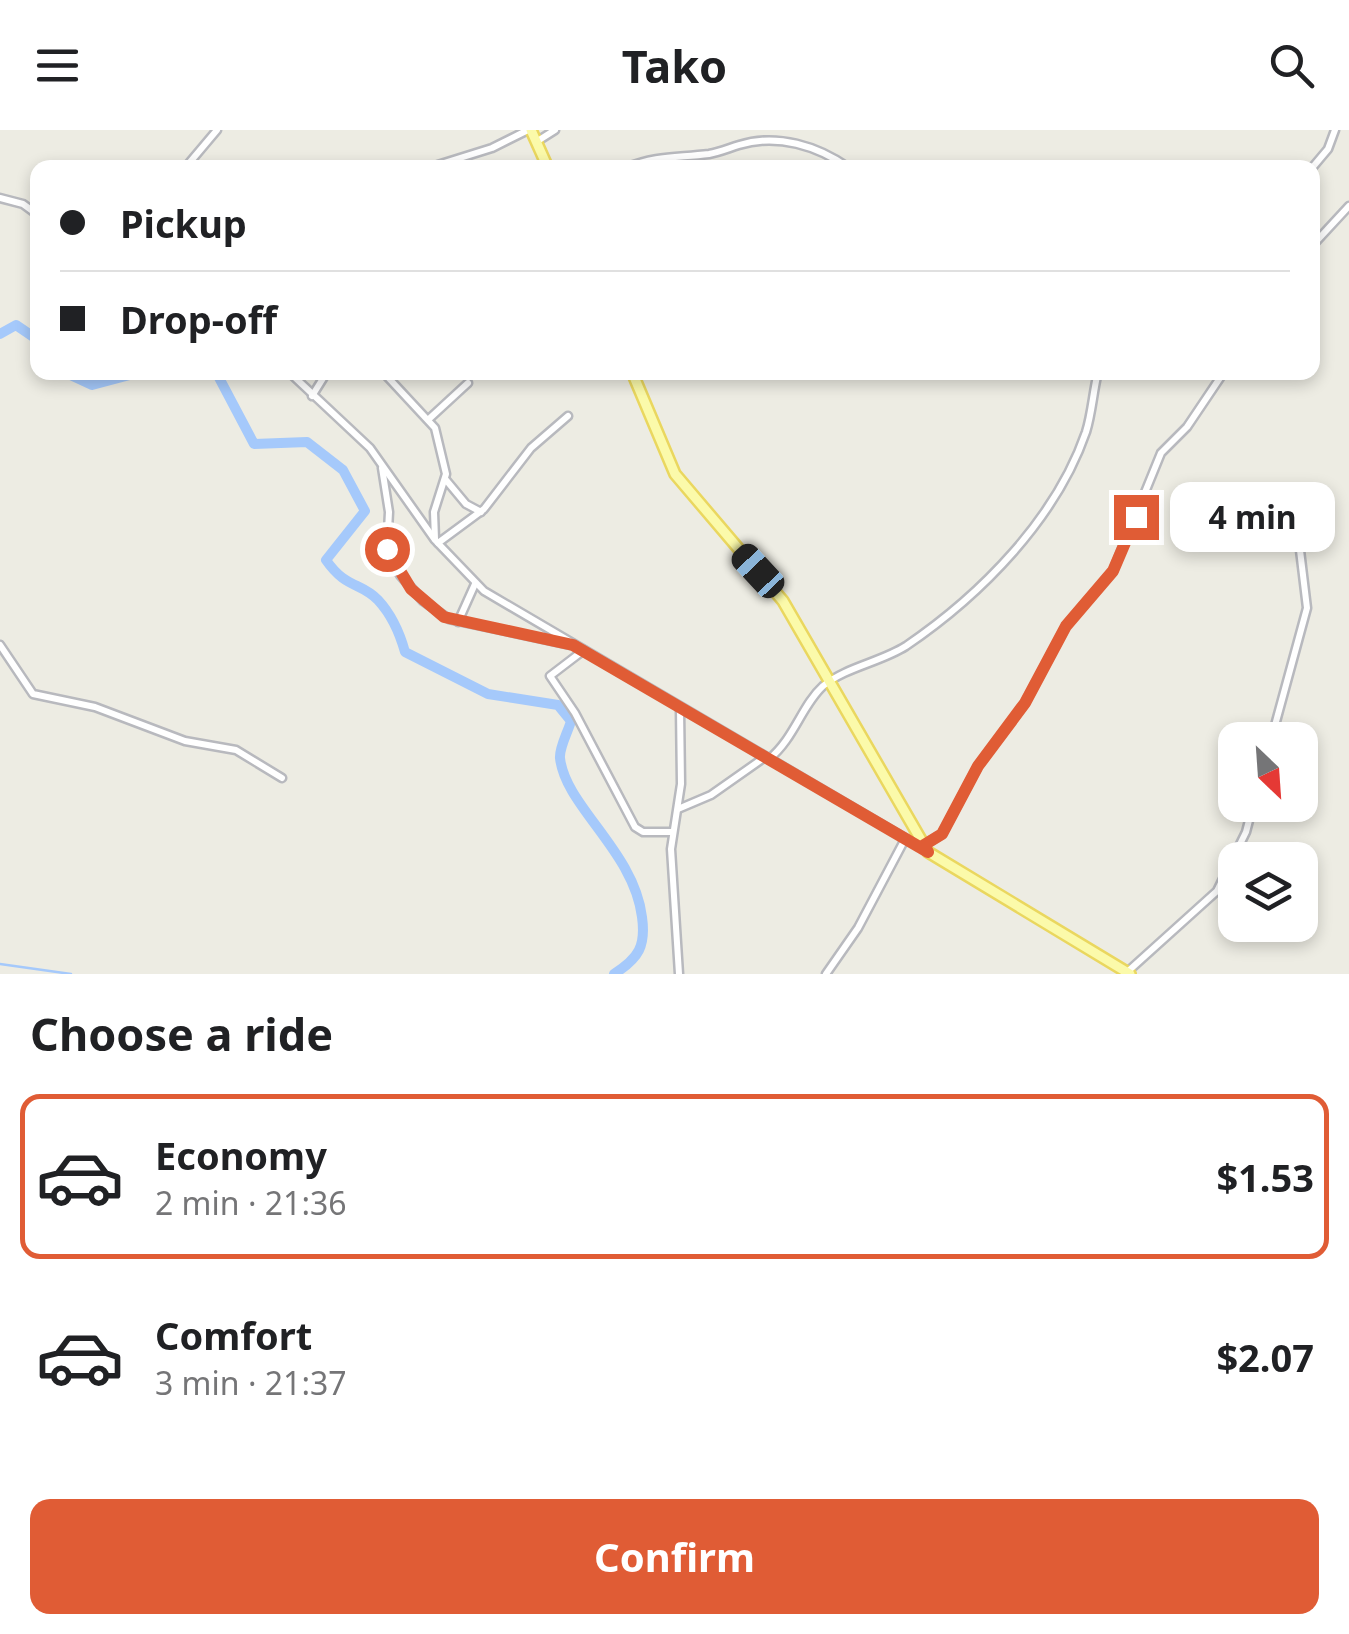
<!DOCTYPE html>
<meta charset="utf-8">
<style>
body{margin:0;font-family:"Noto Sans",sans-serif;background:#f6f6f6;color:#202124;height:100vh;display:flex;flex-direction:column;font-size:38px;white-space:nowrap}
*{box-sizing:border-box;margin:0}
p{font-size:32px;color:#757577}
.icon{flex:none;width:55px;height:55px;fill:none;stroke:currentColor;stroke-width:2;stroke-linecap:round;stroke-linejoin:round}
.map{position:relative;height:844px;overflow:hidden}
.side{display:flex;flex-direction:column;background:#fff;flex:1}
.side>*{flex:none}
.banner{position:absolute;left:30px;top:30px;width:1290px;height:220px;border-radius:20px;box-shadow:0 5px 15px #0003;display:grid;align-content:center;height:220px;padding:0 30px;background:#fff}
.needle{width:65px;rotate:155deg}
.tools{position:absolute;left:1218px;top:592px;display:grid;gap:20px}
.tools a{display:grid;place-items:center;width:100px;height:100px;border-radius:20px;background:#fff;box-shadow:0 5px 15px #0003;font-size:50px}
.end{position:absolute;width:45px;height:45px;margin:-22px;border:12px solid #e05c35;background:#fff;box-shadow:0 0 0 5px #fff}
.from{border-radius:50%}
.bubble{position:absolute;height:70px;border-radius:20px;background:#fff;box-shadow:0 5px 15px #0003;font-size:32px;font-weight:700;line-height:70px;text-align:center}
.car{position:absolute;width:30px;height:60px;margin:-30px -15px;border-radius:12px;box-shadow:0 0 8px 2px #0007;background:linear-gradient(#222 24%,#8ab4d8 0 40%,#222 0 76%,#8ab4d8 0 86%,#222 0)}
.banner b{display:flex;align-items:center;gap:35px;height:95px;font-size:38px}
.banner b+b{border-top:2px solid #e0e0e0}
.banner i{width:25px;height:25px;background:#202124}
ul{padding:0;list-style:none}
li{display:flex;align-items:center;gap:30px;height:165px;margin:0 20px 15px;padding:0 10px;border:5px solid transparent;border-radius:20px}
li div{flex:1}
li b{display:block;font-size:38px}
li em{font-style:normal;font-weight:700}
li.current{border-color:#e05c35}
li>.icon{width:90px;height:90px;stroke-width:1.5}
h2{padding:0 30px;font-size:45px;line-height:120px}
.cta{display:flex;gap:20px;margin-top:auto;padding:20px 30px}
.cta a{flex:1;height:115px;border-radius:20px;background:#e05c35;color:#fff;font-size:40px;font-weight:700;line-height:115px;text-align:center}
header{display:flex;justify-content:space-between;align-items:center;height:130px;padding:0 30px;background:#fff;font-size:45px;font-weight:700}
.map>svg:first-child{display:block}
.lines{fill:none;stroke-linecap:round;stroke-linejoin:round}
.stream{stroke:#a5c9fb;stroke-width:2.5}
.river{stroke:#a5c9fb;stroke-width:10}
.minor-casing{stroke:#b8b9be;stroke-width:11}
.major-casing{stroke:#ead75f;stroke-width:14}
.minor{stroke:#fff;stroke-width:6}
.major{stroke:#fbfaaa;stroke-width:9}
.route{stroke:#e05c35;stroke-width:12}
</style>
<header><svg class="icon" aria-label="menu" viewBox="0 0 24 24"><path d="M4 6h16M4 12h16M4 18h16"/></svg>Tako<svg class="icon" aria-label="search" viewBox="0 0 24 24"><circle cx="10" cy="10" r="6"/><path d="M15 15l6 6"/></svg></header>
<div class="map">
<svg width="1349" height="844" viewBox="0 0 1349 844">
<rect width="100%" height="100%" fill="#edece3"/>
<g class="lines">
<path class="stream" d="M0 834 71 844"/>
<g class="river">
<path d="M0 204 16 195 38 210"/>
<path d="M64 242 92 255 141 242"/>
<path d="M216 242 254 314 307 312 343 340 365 381 326 430C346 459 361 452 378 470 391 484 400 504 405 522L488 564 558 575 571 591C568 602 559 618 560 628 565 676 634 721 642 787 646 816 639 828 614 844"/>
</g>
<g class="minor-casing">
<g id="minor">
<path d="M536 12 555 0"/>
<path d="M185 38 217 0"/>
<path d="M428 38 492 18 528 0"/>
<path d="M625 38C658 25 676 28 709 24 720 22 729 18 739 15 777 3 818 16 849 38"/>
<path d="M1312 38 1328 19 1335 0"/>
<path d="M0 68 23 74 38 85"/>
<path d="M1312 116 1349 76"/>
<path d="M289 242 370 318 435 410 484 461 927 721"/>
<path d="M383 242 435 298 446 344 434 382 435 409"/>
<path d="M312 266 327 242"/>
<path d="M430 288 468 253"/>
<path d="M382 338 389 382 387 419 400 445 423 471 449 489 571 515"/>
<path d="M446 350 466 374 481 382"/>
<path d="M438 413 484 379 531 318 568 286"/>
<path d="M458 492 475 454"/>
<path d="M0 515 33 564 95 577 185 611 236 620 282 648"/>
<path d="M584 520 550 546 575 583 635 697 643 702H673"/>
<path d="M1271 610 1307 478 1295 379"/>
<path d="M769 629C794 609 802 575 823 556 846 537 881 532 906 516 981 465 1056 389 1086 302 1092 283 1093 262 1098 242"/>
<path d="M678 679 711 665 765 627"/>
<path d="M924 715 942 704 978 636 1025 573 1066 496 1113 441 1161 323 1187 297 1224 242"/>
<path d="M679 844 671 719 681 654 680 579"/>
<path d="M826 844 858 798 904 711"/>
<path d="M1125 844 1217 761 1246 702 1253 675"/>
</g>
</g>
<g class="major-casing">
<g id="major">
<path d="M531 0 548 38"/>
<path d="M632 242 675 344 783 471 928 722 1130 844"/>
</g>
</g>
<use href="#minor" class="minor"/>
<use href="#major" class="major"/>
</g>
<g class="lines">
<path class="route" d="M387 419 411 459 444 487 573 515 928 722 924 715 942 704 978 636 1025 573 1066 496 1113 441 1136 387"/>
</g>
</svg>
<div class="tools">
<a><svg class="needle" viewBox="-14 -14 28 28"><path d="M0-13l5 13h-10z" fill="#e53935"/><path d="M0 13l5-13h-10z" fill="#757577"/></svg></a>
<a><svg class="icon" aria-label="layers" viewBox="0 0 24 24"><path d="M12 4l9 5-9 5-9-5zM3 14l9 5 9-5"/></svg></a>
</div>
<i class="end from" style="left:387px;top:419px"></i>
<i class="end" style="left:1136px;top:387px"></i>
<div class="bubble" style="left:1170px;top:352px;width:165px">4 min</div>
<i class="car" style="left:758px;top:441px;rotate:317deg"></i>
<div class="banner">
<b><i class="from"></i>Pickup</b>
<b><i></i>Drop-off</b>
</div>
</div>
<section class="side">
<h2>Choose a ride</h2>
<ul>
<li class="current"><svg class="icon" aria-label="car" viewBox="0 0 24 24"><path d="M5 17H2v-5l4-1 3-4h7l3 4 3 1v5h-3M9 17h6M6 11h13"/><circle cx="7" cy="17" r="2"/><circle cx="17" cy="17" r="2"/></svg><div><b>Economy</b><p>2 min · 21:36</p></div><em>$1.53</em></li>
<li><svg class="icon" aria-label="car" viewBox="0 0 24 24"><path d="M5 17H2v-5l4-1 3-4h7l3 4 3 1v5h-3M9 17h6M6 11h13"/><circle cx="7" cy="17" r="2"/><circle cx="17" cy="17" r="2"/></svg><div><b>Comfort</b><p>3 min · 21:37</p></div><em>$2.07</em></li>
</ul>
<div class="cta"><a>Confirm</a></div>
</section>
